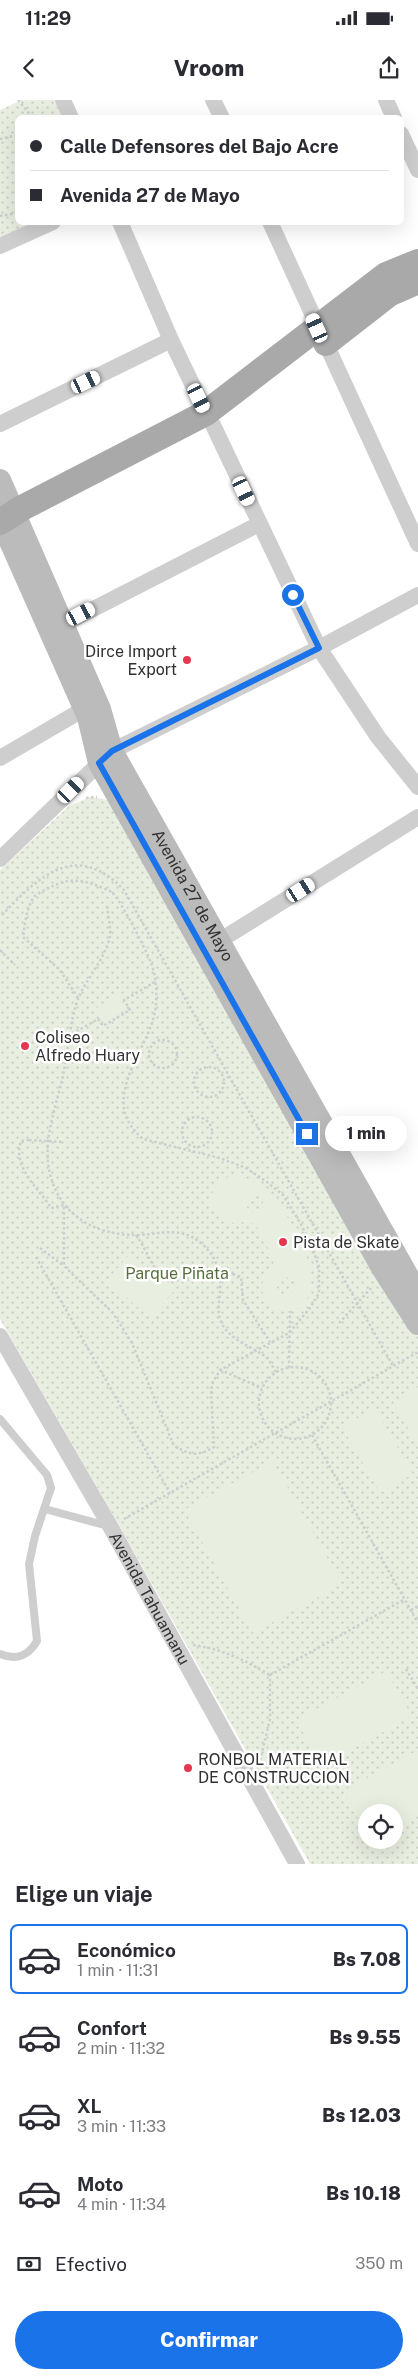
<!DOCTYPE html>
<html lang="es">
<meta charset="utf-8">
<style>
body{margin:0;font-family:"Public Sans",sans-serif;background:#f7f7f7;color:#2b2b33;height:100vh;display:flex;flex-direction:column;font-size:19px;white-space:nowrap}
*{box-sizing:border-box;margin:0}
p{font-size:16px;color:#7c7c81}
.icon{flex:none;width:28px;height:28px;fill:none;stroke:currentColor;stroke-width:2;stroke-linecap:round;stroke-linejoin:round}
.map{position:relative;height:1764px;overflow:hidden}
.details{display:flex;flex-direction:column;background:#fff;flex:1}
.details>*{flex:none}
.banner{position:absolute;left:15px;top:15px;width:389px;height:110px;border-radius:8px;box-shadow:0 5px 20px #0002;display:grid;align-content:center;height:110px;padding:0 15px;background:#fff}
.buttons{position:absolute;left:358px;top:1704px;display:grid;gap:10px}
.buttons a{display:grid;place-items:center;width:45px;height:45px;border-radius:50%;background:#fff;box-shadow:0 5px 20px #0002;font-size:25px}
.end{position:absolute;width:22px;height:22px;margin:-11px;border:6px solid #1a73e8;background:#fff;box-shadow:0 0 0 2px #fff}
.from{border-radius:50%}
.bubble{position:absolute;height:35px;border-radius:18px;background:#fff;box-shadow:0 5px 20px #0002;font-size:16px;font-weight:800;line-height:35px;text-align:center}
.car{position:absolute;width:15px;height:30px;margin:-15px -8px;border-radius:6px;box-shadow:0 0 4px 1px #0007;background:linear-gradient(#fff 24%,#345 0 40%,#fff 0 76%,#345 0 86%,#fff 0)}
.banner b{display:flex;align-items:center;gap:18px;height:48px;font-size:19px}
.banner b+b{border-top:1px solid #e1e1e2}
.banner i{width:12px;height:12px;background:#2b2b33}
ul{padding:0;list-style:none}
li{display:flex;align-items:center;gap:15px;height:70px;margin:0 10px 8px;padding:0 5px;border:2px solid transparent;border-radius:8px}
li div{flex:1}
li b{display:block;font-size:19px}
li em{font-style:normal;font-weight:800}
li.current{border-color:#1a73e8}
li>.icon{width:45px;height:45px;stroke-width:1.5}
h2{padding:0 15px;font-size:22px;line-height:60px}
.pay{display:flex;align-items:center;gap:12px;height:55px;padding:0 15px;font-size:19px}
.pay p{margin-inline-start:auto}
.cta{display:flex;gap:10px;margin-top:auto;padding:10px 15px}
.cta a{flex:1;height:58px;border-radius:30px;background:#1a73e8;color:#fff;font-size:20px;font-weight:800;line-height:58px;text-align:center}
.status{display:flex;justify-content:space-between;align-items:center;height:35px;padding:0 25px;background:#fff;direction:ltr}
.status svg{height:14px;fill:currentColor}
header{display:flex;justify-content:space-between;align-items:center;height:65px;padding:0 15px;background:#fff;font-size:22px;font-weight:800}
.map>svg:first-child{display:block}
.grass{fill:url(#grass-dots);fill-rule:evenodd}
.pitch{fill:#e8eee0;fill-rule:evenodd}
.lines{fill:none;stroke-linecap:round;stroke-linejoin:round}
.path{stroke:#cecece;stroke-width:2.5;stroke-dasharray:2.5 2.5;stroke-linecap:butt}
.lane{stroke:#cecece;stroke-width:8}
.street{stroke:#cecece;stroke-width:16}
.secondary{stroke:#bbb;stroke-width:22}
.primary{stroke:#a9a9a9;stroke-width:26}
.path-bridge{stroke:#cecece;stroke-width:2.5;stroke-dasharray:2.5 2.5;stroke-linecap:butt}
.route{stroke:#1a73e8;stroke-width:6}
.poi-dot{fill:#e4384e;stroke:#fff;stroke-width:2}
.labels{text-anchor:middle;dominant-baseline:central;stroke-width:5;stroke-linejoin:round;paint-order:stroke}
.poi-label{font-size:16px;fill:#313131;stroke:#fff;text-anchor:start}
.street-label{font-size:16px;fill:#313131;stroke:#fff}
.park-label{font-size:16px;fill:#576e3e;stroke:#fff}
</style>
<div class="status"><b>11:29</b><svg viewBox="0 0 49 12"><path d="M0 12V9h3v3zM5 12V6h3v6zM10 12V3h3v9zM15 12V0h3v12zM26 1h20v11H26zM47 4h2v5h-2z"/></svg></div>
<header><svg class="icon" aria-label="back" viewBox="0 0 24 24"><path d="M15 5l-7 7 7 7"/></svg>Vroom<svg class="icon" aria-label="share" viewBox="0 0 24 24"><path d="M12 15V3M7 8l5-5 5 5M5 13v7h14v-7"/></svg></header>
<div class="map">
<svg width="418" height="1764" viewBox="0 0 418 1764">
<defs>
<pattern id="grass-dots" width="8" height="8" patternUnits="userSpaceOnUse" patternTransform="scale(1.25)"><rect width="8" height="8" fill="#e8eee0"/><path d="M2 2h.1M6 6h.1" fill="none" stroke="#c7cdc1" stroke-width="1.8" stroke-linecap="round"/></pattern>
</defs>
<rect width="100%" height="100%" fill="#fff"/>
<g class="grass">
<path d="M22 0H54L62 17 18 18V122L35 123 0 139V10Z"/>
<path d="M90 697 115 701 413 1230 418 1236V1764H310L116 1420 0 1219V770L69 706ZM366 1712H394V1740H366Z"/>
</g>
<g class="pitch">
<path d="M118 895 126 908 104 923 95 909Z"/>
<path d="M235 1075C274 1080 321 1157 309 1195 301 1221 262 1214 262 1187 262 1176 272 1170 274 1160L256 1125C245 1118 234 1127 223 1120 200 1106 213 1079 235 1075ZM252 1095H258L263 1099 262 1108 258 1112H251L246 1106V1100ZM283 1177 289 1178 294 1182 295 1188 289 1195H283L277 1188 279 1180Z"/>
<path d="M130 1154 174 1191 150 1218 107 1180Z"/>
<path d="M418 1287V1345L393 1302Z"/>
<path d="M375 1308 413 1374 380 1393 342 1327Z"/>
<path d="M273 1361 342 1484 253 1533 184 1410Z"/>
<path d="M386 1571 412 1616 322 1666 296 1620Z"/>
<path d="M418 1650V1715L394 1728V1712H366V1732L343 1691Z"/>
</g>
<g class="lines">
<g class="path">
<path d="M18 0 33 18"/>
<path d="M0 39 18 35"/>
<path d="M0 116 18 113"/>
<path d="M86 698 97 697"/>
<path d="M107 806C108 815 111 828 110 836 105 859 88 876 79 897 71 914 68 951 64 971 59 994 51 1018 48 1041 43 1098 79 1135 136 1135 160 1135 179 1125 201 1143 215 1155 221 1170 220 1189 220 1199 217 1209 220 1219 227 1240 250 1245 266 1257 270 1260 273 1268 276 1272"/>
<path d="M2 815C39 776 76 740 124 790L393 1266"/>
<path d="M0 850 15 865"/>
<path d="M72 934 98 919 103 926 130 910 124 900 155 882"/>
<circle cx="163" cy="954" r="14"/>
<circle cx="209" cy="982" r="15"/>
<circle cx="197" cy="1032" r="15"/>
<path d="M29 1040 21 1041C12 1068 39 1088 51 1108L64 1105V1166L113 1213 132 1243 174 1346C191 1355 197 1357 214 1347L211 1290 213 1282 220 1270 289 1233 310 1208 319 1193V1167L311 1144 298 1119 283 1095 267 1082 246 1068 220 1058 143 1039C101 1004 138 963 152 923 158 906 158 880 151 863 145 848 123 805 113 793 111 791 107 790 103 788 82 779 68 777 47 789 43 791 37 794 34 797 26 809 25 824 23 837L60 870 78 898"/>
<path d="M136 1135C149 1152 150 1169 168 1181L202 1178"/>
<path d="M40 1148 64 1166"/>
<path d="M36 1157 170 1393"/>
<path d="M233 1174 241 1177 243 1200 270 1242"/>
<path d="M339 1223 373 1186"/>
<circle cx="295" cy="1303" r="36"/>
<path d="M289 1268 290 1211"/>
<path d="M220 1270 262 1288"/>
<path d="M312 1335 418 1523"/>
<path d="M124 1419 418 1252"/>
<path d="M411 1510 418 1506"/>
<path d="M193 1545C223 1549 244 1560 270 1575"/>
<path d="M406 1569 418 1589"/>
<path d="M270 1575 405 1499"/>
<path d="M259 1665 270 1619V1575"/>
</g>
<g class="lane">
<path d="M0 1319 47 1375 51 1388 35 1436 29 1464 37 1541C28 1556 17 1561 0 1554"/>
<path d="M45 1409 108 1426"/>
</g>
<g class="street">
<path d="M63 0 71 18"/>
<path d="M213 0 222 18"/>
<path d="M386 0 394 18"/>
<path d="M401 34 418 70"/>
<path d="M120 122 171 240 206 313"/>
<path d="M270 122 418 444"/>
<path d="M0 146 53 122"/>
<path d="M0 324 171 240"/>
<path d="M213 325 319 548 378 637 418 687"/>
<path d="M64 524 259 424"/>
<path d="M0 658 84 609"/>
<path d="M0 759 112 651 319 548 418 495"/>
<path d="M211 846 418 717"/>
<path id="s1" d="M0 1236 110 1426 297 1764"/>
</g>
<g class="secondary">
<path id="s2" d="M0 380 100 609 112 651 418 1194"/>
<path d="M0 419 88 617 99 663 382 1168 418 1224"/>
</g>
<g class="primary">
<path d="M326 243 389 194 418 181"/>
<path d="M0 422 22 408 206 313 386 175 418 162"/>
</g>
<g class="path-bridge">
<path d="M29 1040 62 1042"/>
<path d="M202 1178 233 1174"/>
</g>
</g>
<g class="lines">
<path class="route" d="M293 495 319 548 112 651 99 663 307 1034"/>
</g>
<g class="poi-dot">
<circle cx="187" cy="560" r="5"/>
<circle cx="25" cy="946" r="5"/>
<circle cx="283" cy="1142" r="5"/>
<circle cx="188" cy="1668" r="5"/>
</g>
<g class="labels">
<g class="poi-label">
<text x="177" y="551" text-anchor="end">Dirce Import<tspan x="177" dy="18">Export</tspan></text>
<text x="35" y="937">Coliseo<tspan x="35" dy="18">Alfredo Huary</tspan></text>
<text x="293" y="1142">Pista de Skate</text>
<text x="198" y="1659">RONBOL MATERIAL<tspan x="198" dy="18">DE CONSTRUCCION</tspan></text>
</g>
<g class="street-label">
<text stroke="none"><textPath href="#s2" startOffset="459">Avenida 27 de Mayo</textPath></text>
<text stroke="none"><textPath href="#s1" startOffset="302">Avenida Tahuamanu</textPath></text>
</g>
<g class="park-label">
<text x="177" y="1173">Parque Piñata</text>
</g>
</g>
</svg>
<div class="buttons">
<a><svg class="icon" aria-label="locate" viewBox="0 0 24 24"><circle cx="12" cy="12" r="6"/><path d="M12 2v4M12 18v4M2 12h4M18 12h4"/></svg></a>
</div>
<i class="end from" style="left:293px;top:495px"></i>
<i class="end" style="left:307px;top:1034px"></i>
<div class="bubble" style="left:325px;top:1016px;width:82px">1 min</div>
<i class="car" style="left:317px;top:228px;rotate:336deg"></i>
<i class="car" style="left:86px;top:282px;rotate:64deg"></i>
<i class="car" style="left:199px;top:298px;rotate:154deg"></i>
<i class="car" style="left:244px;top:391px;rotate:155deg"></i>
<i class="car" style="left:81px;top:514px;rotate:63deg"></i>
<i class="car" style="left:71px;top:690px;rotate:46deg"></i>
<i class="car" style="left:301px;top:790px;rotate:58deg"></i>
<div class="banner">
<b><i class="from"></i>Calle Defensores del Bajo Acre</b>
<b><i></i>Avenida 27 de Mayo</b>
</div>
</div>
<section class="details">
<h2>Elige un viaje</h2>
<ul>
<li class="current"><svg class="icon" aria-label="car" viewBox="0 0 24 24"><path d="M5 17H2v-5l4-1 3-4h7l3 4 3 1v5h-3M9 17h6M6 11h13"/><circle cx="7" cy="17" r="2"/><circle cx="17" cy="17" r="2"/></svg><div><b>Económico</b><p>1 min · 11:31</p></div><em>Bs 7.08</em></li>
<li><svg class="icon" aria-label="car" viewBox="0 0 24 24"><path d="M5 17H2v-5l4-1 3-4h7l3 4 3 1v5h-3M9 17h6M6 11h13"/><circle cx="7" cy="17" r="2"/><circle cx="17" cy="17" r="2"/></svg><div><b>Confort</b><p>2 min · 11:32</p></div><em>Bs 9.55</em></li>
<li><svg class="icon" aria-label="car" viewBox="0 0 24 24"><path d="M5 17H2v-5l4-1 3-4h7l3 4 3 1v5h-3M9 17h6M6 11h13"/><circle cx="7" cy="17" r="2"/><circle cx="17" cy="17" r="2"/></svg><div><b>XL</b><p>3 min · 11:33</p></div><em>Bs 12.03</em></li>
<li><svg class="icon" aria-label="car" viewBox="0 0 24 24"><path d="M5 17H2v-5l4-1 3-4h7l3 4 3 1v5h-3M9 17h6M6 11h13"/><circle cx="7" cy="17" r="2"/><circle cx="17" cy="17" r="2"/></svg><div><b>Moto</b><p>4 min · 11:34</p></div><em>Bs 10.18</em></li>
</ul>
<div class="pay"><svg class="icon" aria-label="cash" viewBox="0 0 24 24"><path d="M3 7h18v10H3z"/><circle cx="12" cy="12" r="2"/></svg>Efectivo<p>350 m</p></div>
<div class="cta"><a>Confirmar</a></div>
</section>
